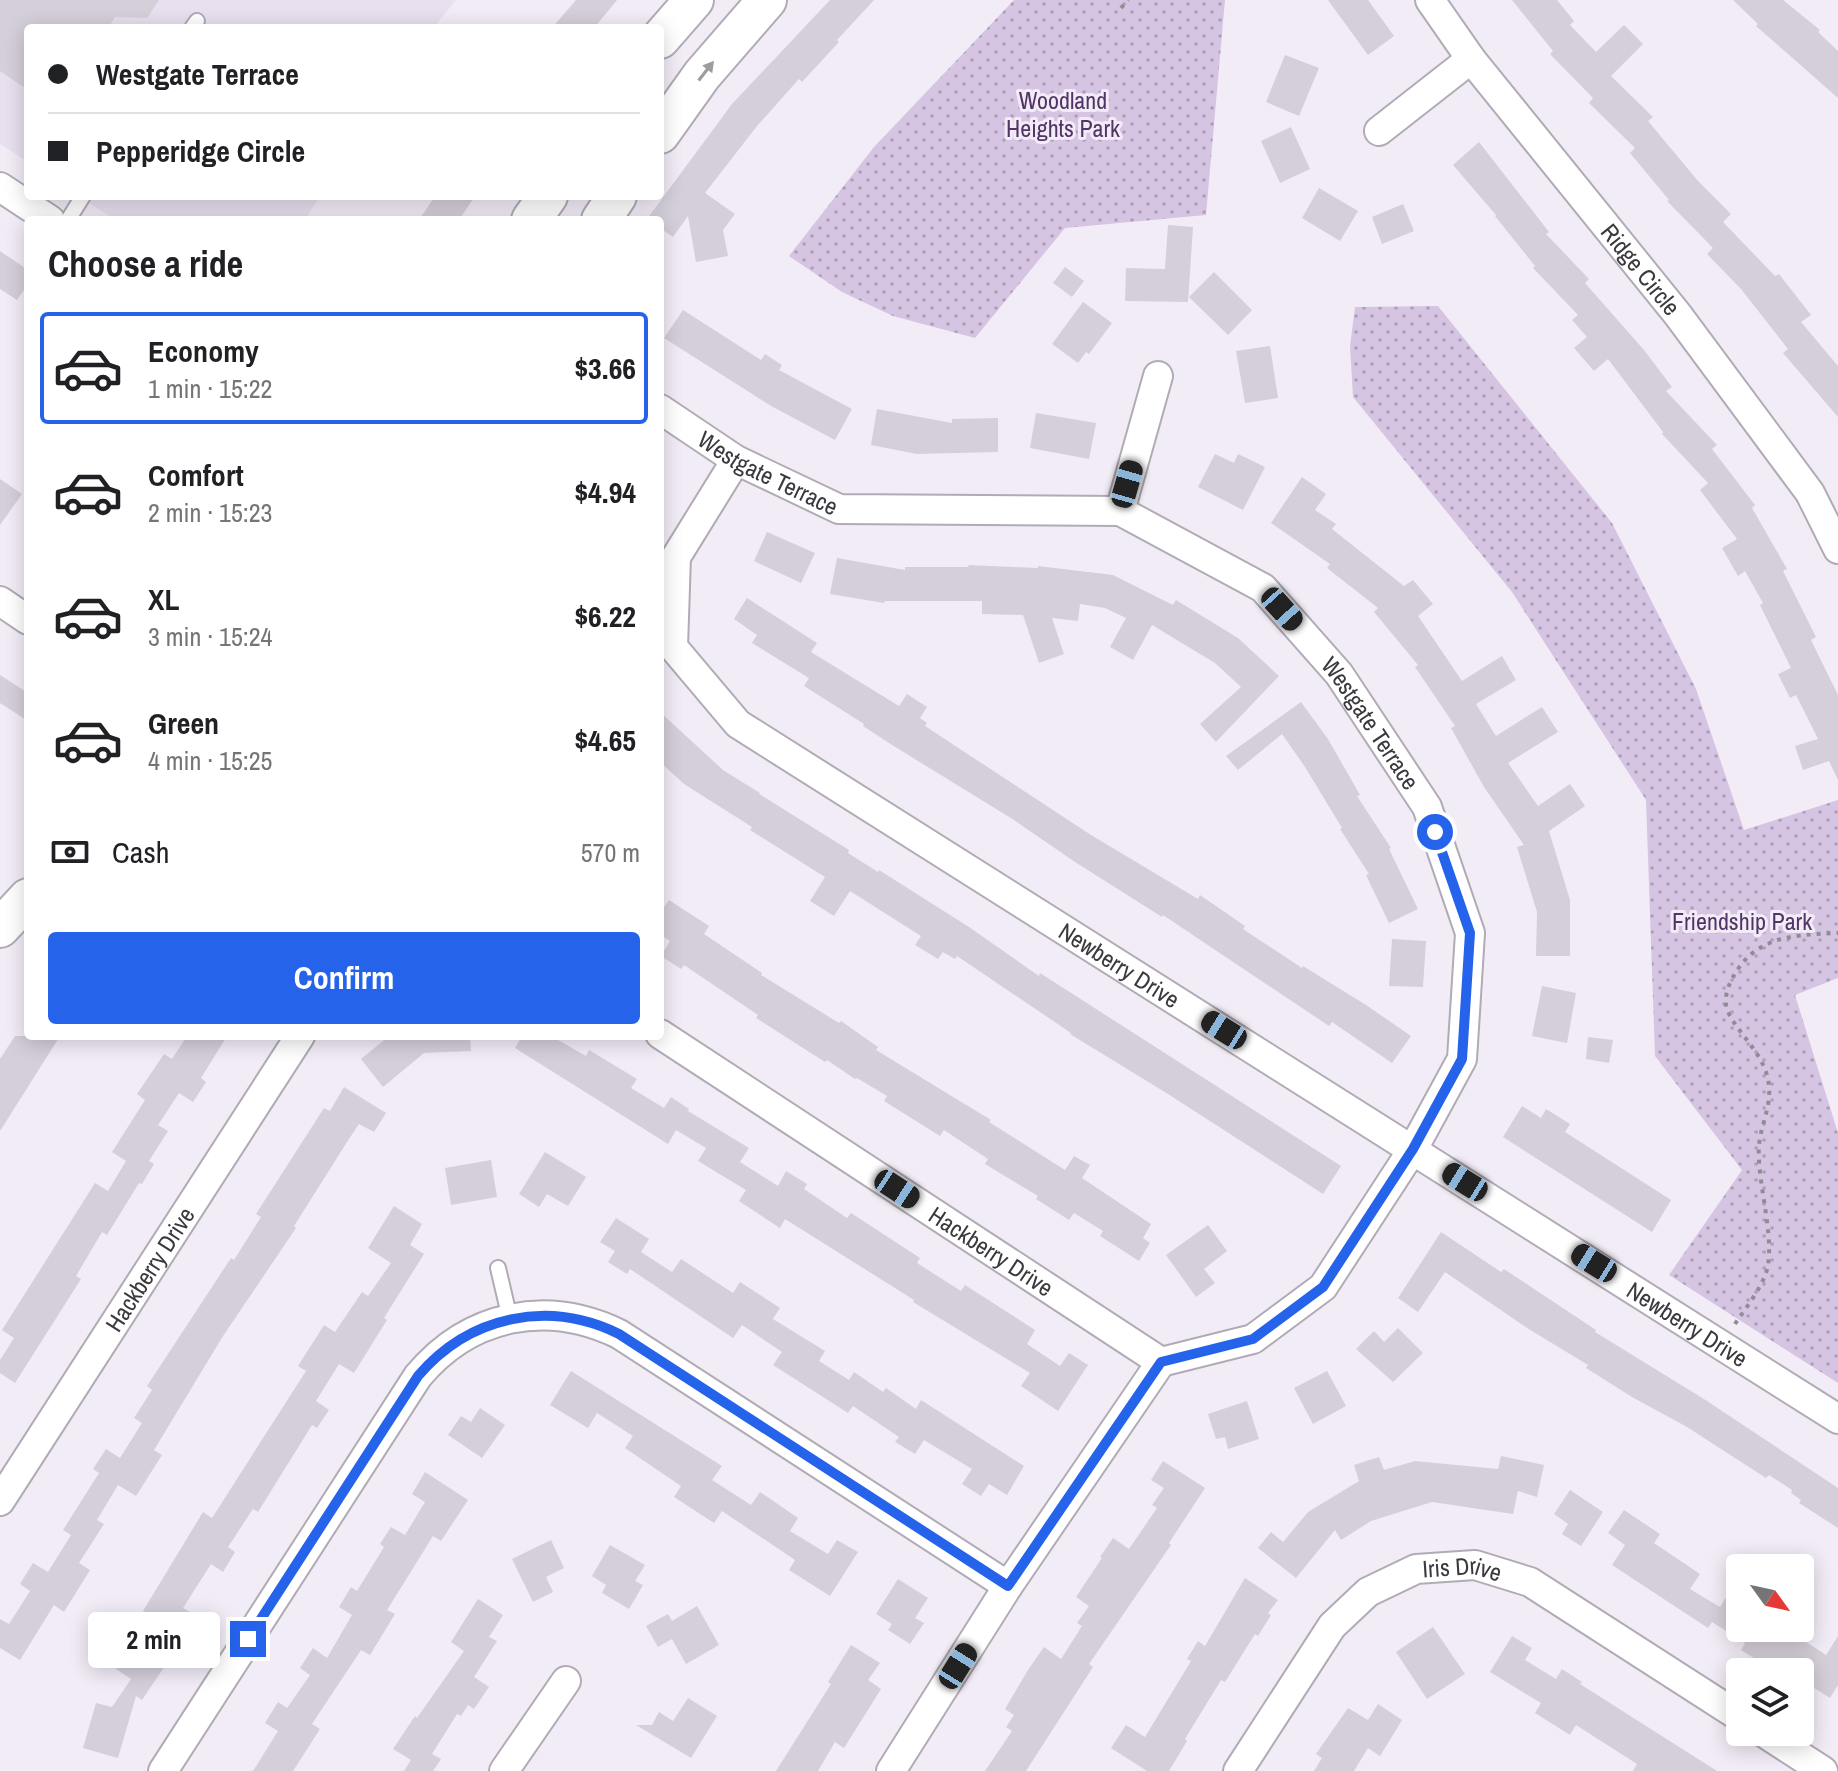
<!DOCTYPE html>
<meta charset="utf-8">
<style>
body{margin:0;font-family:"Archivo Narrow",sans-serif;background:#f6f6f6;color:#202124;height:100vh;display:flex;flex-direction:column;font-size:30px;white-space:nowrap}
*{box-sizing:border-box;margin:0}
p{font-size:26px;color:#757577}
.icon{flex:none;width:44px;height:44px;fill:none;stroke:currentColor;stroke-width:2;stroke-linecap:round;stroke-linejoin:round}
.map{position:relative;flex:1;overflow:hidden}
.sheet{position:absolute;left:24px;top:216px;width:640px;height:824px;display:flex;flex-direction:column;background:#fff;border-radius:8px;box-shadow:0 4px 20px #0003}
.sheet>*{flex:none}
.top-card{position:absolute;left:24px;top:24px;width:640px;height:176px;border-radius:8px;box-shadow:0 4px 20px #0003;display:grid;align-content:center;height:176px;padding:0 24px;background:#fff}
.needle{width:52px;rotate:123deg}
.tools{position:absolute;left:1726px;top:1554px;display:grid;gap:16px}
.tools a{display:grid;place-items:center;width:88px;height:88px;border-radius:8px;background:#fff;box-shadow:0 4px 20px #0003;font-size:40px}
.end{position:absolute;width:36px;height:36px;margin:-18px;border:10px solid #2563eb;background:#fff;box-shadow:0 0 0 4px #fff}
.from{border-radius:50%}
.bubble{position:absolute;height:56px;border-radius:8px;background:#fff;box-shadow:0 4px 20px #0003;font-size:26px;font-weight:800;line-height:56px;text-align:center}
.car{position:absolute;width:24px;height:48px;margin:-24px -12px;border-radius:10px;box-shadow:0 0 6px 2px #0007;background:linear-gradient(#222 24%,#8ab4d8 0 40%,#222 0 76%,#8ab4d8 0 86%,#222 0)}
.top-card b{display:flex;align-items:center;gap:28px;height:76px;font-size:30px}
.top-card b+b{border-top:2px solid #e0e0e0}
.top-card i{width:20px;height:20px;background:#202124}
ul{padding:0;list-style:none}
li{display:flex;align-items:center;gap:24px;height:112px;margin:0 16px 12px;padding:0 8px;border:4px solid transparent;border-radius:8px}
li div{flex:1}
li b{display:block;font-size:30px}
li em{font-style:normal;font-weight:800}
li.current{border-color:#2563eb}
li>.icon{width:72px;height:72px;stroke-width:1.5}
h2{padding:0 24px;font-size:36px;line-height:96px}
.pay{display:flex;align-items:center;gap:20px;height:88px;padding:0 24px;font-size:30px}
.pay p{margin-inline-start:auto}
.primary-button{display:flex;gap:16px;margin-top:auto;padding:16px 24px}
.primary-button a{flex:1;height:92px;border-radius:8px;background:#2563eb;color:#fff;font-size:32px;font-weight:800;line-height:92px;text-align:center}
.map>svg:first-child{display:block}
.built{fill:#e8dfef}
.park{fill:url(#park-dots)}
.building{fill:#d5cfda}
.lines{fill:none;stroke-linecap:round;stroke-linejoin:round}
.lane-casing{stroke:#b1abb5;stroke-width:18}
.street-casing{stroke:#b1abb5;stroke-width:32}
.secondary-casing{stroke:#b1abb5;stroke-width:42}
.path{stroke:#908c93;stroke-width:4;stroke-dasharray:4 6;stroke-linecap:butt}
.lane{stroke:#fff;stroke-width:14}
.street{stroke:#fff;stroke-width:28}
.secondary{stroke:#fff;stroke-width:38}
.oneway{fill:#9e9c9e}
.route{stroke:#2563eb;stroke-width:10}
.labels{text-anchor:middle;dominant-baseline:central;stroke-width:6;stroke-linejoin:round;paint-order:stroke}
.park-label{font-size:24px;fill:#533468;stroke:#f2ecf7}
.street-label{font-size:24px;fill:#3c393e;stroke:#f2ecf7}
</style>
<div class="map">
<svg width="1838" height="1771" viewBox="0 0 1838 1771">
<defs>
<pattern id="park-dots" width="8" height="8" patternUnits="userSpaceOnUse" patternTransform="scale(2)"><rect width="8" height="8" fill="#d6c4e3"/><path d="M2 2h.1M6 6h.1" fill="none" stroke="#afa0b9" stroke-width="1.8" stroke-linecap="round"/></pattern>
</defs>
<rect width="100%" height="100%" fill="#f2ecf7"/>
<g class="built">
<path d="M0 0H456L433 28H28V162L0 144Z"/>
<path d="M79 196H320L305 220H115Z"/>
</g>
<g class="park">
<path d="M1014 0H1225L1206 215 1065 228 975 338 893 316 842 292 789 256 874 147Z"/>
<path d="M1438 306 1612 523 1696 689 1744 830 1838 800V978L1795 995 1838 1133V1383L1669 1275 1742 1170 1655 1056 1646 800 1512 592 1353 397 1350 346 1355 307Z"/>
</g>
<g class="building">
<path d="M0 0H159L147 18 115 17 108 28H28V90L0 71Z"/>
<path d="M576 0H617L594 28H552Z"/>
<path d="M830 0H874L837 40 839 42 802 82 799 79 757 126 705 193 735 214 723 230 728 256 696 262 688 216 673 237 660 228V220L647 219 732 104Z"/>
<path d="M1328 0H1368L1394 36 1368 55Z"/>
<path d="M1512 0H1557L1574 21 1570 25 1596 52 1624 25 1643 44 1611 76 1653 117 1648 121 1698 181 1731 214 1723 222 1775 276 1779 274 1811 315 1801 322 1838 366V417L1783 353 1788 349 1741 289 1707 254 1713 248 1667 201 1669 200 1630 153 1635 148 1589 103 1593 98 1550 54 1553 51Z"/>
<path d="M1733 0H1783L1820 30 1818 32 1838 51V98L1756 26 1758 24Z"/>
<path d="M1285 55 1319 68 1299 116 1266 102Z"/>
<path d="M1291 127 1310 169 1280 183 1261 141Z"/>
<path d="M1479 142 1549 232 1546 234 1589 279 1585 283 1644 350 1672 387 1666 391 1717 445 1712 449 1755 505 1752 508 1787 569 1783 571 1816 637 1811 640 1838 695V780L1829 761 1803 770 1795 746 1818 739 1796 695 1790 698 1778 674 1791 668 1760 605 1763 603 1745 571 1738 576 1722 548 1737 539 1700 490 1708 483 1662 434 1663 432 1608 359 1594 371 1574 348 1587 337 1572 320 1578 315 1533 268 1535 266 1495 216 1496 215 1453 165Z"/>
<path d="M1319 188 1358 211 1340 241 1302 218Z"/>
<path d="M435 196H475L459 220H419Z"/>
<path d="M1403 204 1414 231 1382 244 1372 217Z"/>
<path d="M1168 225 1193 227 1188 302 1125 301 1126 268 1165 269Z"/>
<path d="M0 251 28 270V284L17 300 0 289Z"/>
<path d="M1065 267 1084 281 1072 297 1053 283Z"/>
<path d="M1214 272 1252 310 1228 335 1189 297Z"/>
<path d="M1083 302 1112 323 1089 354 1086 352 1078 363 1052 344Z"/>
<path d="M683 310 761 360 765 354 782 365 779 370 852 409 835 440 771 406 664 338Z"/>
<path d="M1270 346 1278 398 1245 403 1236 351Z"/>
<path d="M877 409 952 423V419L998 418V452L917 454 871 445Z"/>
<path d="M1036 413 1096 423 1089 459 1030 448Z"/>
<path d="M1215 454 1234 463 1238 454 1265 467 1243 510 1198 487Z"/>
<path d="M1302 477 1326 494 1315 510 1336 524 1332 529 1404 586 1413 580 1433 604 1418 616 1462 681 1502 656 1516 680 1476 704 1496 736 1542 707 1558 732 1508 763 1538 806 1570 784 1585 806 1549 831 1570 900V956H1536L1537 912 1517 847 1524 845 1484 787 1451 728 1455 726 1415 667 1418 665 1374 612 1378 608 1327 568 1330 564 1271 523Z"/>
<path d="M0 479 22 494 0 525Z"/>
<path d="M767 532 815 553 801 583 754 561Z"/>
<path d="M837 558 905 570V567H968L969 565 1038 568V566L1113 575 1173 605 1176 600 1238 638 1279 676 1216 742 1200 724 1241 687 1215 663 1152 625 1133 660 1110 647 1126 618 1105 608 1080 604 1078 621 1052 618 1064 654 1039 663 1023 615 982 614V601H885L884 603 830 594Z"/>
<path d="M747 598 817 643 811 652 899 706 907 694 927 707 920 718 927 723 925 726 1091 835 1198 899 1200 895 1245 926 1243 929 1302 968 1303 966 1366 1005 1411 1036 1392 1063 1332 1022 1329 1026 1163 915 1162 917 1075 862 1014 820 892 745 863 726 864 724 804 686 809 678 752 643 757 635 734 619Z"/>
<path d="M0 675 28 693V721L0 703Z"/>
<path d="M1301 702 1328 739 1360 795 1357 796 1391 848 1389 849 1418 909 1389 923 1366 875 1369 874 1340 829 1342 828 1305 767 1282 734 1238 770 1226 756Z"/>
<path d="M660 712 723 770 760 793 759 794 849 850 848 853 878 872 879 870 969 927 1039 976 1040 973 1341 1166 1323 1194 1168 1094 1070 1034 1071 1033 957 956 955 959 943 952 938 959 915 945 921 936 850 891 834 916 810 901 825 877 750 830 752 827 684 784 660 762Z"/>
<path d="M669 900 709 926 704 934 762 973 761 975 839 1023 841 1021 878 1047 876 1050 991 1120 989 1122 1065 1170 1074 1156 1090 1165 1082 1178 1151 1224 1143 1238 1150 1243 1139 1261 1100 1236 1103 1231 1074 1213 1069 1220 1036 1199 1038 1196 985 1164 988 1159 944 1130 940 1136 884 1101 887 1096 857 1078 855 1079 827 1060 825 1062 756 1018 758 1015 684 965 681 969 661 956 670 941 660 934V913Z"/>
<path d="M1392 939 1426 941 1423 987 1389 986Z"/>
<path d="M1542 986 1576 993 1567 1043 1532 1036Z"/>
<path d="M15 1036H60L0 1131V1059Z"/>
<path d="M187 1036H227L201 1078 206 1082 193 1102 179 1093 158 1125 168 1131 149 1161 154 1164 142 1184 139 1183 107 1235 102 1232 76 1276 81 1279 15 1383 0 1373V1360L14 1338 2 1330 95 1183 108 1191 126 1161 112 1152 145 1100 137 1094 164 1054 172 1059Z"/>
<path d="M389 1036H470L471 1051 424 1053 383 1087 361 1059Z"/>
<path d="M522 1036H551L586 1056 589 1050 637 1079 631 1088 664 1108 671 1097 689 1109 688 1111 749 1148 740 1162 778 1186 786 1171 807 1184 804 1189 847 1218 851 1213 920 1258 917 1263 961 1291 965 1285 1035 1330 1027 1344 1060 1366 1069 1353 1088 1365 1058 1411 1021 1386 1030 1373 913 1302 914 1300 785 1219 780 1228 739 1201 746 1190 698 1161 706 1148 676 1130 668 1144 515 1048Z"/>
<path d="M1588 1037 1613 1040 1609 1063 1586 1059Z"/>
<path d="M344 1087 386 1113 374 1132 359 1124 347 1142 294 1226 296 1228 223 1336 154 1450 162 1455 136 1496 118 1485 97 1520 104 1524 79 1563 90 1570 64 1612 54 1605 20 1660 0 1648V1619L9 1624 30 1591 20 1584 33 1563 48 1572 71 1535 63 1530 99 1473 93 1469 106 1449 120 1458 142 1423 134 1418 152 1390 147 1386 231 1258 234 1260 261 1217 256 1214 324 1108 330 1111Z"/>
<path d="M1522 1106 1541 1118 1546 1109 1570 1124 1565 1132 1671 1200 1652 1232 1503 1137Z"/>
<path d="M545 1152 586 1177 568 1206 547 1194 539 1207 519 1194Z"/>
<path d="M491 1160 497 1197 451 1205 445 1168Z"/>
<path d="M394 1206 422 1224 410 1245 424 1254 384 1318 387 1320 354 1373 339 1364 316 1401 329 1410 317 1428 312 1425 258 1512 253 1509 228 1547 235 1552 223 1572 211 1564 183 1608 198 1617 142 1700 136 1696 118 1758 83 1748 96 1703 112 1707 131 1679 116 1669 151 1617 143 1611 203 1512 212 1518 306 1371 298 1366 324 1325 335 1332 362 1292 368 1296 391 1263 368 1248Z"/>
<path d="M616 1218 649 1239 641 1252 672 1272 681 1259 733 1293 740 1282 780 1308 773 1319 825 1351 819 1361 849 1380 854 1372 883 1392 886 1388 916 1409 921 1400 1024 1466 1007 1495 989 1484 981 1496 962 1484 972 1469 924 1440 915 1454 895 1442 899 1437 853 1406 848 1413 773 1365 782 1352 742 1325 733 1338 630 1269 627 1274 608 1262 615 1251 600 1242Z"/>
<path d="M1208 1225 1227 1251 1204 1269 1215 1283 1196 1297 1166 1255Z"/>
<path d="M1441 1232 1501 1272 1504 1269 1596 1330 1595 1332 1704 1399 1838 1488V1528L1799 1503 1801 1500 1791 1493 1792 1490 1769 1475 1766 1478 1687 1427 1632 1397 1586 1368 1588 1365 1527 1328 1445 1272 1418 1312 1398 1298Z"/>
<path d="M1398 1328 1423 1353 1393 1382 1356 1349 1374 1331 1384 1342Z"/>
<path d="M571 1371 722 1466 712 1480 751 1505 760 1492 798 1518 790 1531 828 1554 837 1540 858 1552 830 1596 789 1570 795 1560 722 1511 714 1523 674 1497 681 1486 625 1448 633 1436 597 1413 588 1428 550 1405Z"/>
<path d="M1327 1371 1346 1406 1313 1424 1294 1388Z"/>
<path d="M1247 1401 1259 1439 1228 1449 1225 1437 1216 1439 1208 1414Z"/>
<path d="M480 1408 505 1425 482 1458 448 1435 461 1416 471 1422Z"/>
<path d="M1501 1456 1544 1465 1537 1497 1518 1491 1513 1514 1432 1502 1371 1521 1341 1540 1335 1530 1296 1578 1258 1548 1271 1532 1283 1542 1308 1512 1359 1481 1354 1465 1379 1457 1384 1470 1415 1461 1498 1469Z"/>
<path d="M1163 1461 1205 1488 1169 1543 1171 1545 1089 1664 1093 1667 1026 1771H985L1012 1731 1006 1727 1014 1715 1005 1709 1028 1670 1044 1647 1061 1659 1082 1626 1077 1623 1089 1606 1076 1597 1102 1558 1100 1557 1113 1538 1129 1549 1157 1508 1152 1505 1164 1488 1151 1480Z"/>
<path d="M425 1472 468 1500 441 1541 433 1536 387 1610 395 1614 370 1655 361 1650 312 1724 320 1729 293 1771H253L278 1731 265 1723 278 1702 287 1708 310 1675 300 1668 313 1648 327 1658 352 1615 339 1607 351 1587 357 1591 384 1547 380 1544 391 1527 405 1535 425 1502 412 1494Z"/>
<path d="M1570 1490 1603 1512 1581 1546 1562 1534 1568 1524 1554 1514Z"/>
<path d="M1624 1510 1660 1534 1654 1543 1700 1574 1690 1589 1720 1607 1740 1575V1628H1785L1826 1655 1838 1636V1685L1830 1698 1800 1679V1672H1776L1741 1650 1745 1643 1712 1622 1708 1628 1612 1565 1625 1545 1608 1533Z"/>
<path d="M551 1540 564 1568 546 1577 553 1592 533 1602 512 1559Z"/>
<path d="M610 1545 645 1565 635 1581 643 1585 629 1609 602 1593 606 1585 592 1576Z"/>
<path d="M1245 1578 1278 1600 1268 1613 1271 1615 1258 1636 1255 1634 1225 1682 1221 1680 1185 1739 1187 1741 1169 1771H1147L1111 1748 1126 1725 1145 1737 1191 1661 1187 1659 1198 1641 1205 1646Z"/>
<path d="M898 1579 928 1598 915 1618 924 1623 910 1644 888 1630 892 1624 876 1614Z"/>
<path d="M478 1599 503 1615 489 1637 497 1641 474 1677 489 1687 474 1709 468 1705 461 1716 457 1714 432 1754 441 1759 433 1771H404L411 1760 393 1749 415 1716 417 1718 464 1651 451 1642Z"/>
<path d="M697 1606 719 1645 686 1664 672 1639 658 1647 646 1626 668 1614 672 1621Z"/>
<path d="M1433 1627 1465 1674 1427 1699 1396 1652Z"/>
<path d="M1512 1636 1532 1648 1525 1660 1556 1679 1562 1669 1582 1682 1580 1684 1717 1771H1633L1637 1764 1576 1725 1570 1735 1535 1713 1541 1703 1490 1672Z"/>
<path d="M851 1645 880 1663 868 1680 881 1689 844 1748 835 1742 818 1771H776L831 1684 828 1682Z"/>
<path d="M688 1698 717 1716 691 1758 636 1725H652L659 1712 673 1721Z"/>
<path d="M1378 1704 1402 1720 1380 1756 1368 1748 1354 1771H1314L1322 1758 1316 1754 1348 1708 1368 1720Z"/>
</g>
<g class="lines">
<g class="lane-casing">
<g id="lane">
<path d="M192 28 197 21"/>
<path d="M68 220 83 196"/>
<path d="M498 1268 510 1319"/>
</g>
</g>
<g class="street-casing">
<g id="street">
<path id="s1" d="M1430 0 1471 59 1678 315 1810 493 1838 549"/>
<path d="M1379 131 1471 59"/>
<path d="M0 187 50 220"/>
<path id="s2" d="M660 409 736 460 839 509 1120 511 1263 588 1339 674 1427 807 1470 933 1462 1059 1413 1149 1323 1287 1253 1339 1161 1362 1008 1586 891 1771"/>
<path id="s3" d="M736 460 676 557 673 647 738 724 1838 1419"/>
<path d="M1120 511 1158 376"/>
<path d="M0 601 28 620"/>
<path id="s4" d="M660 1034 1161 1362"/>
<path id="s5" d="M0 1501 300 1036"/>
<path d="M1763 1732 1823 1771"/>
<path d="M163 1771 418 1376C470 1314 547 1299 619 1334L1008 1586"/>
<path d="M504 1771 566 1681"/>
<path id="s6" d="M1238 1771 1332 1626 1368 1592 1416 1569 1475 1565 1530 1582 1740 1717"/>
</g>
</g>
<g class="secondary-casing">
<g id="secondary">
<path d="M660 39 694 0"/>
<path d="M660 134 702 75 767 0"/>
<path d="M531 220 548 196"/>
<path d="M601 220 617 196"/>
<path d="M0 928 28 898"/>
</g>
</g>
<g class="path">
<path d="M1121 8 1128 0"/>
<path d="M1735 1324C1745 1309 1757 1294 1764 1278 1779 1247 1756 1183 1759 1145 1761 1125 1771 1107 1769 1086 1766 1055 1741 1038 1728 1012 1724 1003 1726 992 1730 983 1752 936 1791 935 1838 933"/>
</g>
<use href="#lane" class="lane"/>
<use href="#street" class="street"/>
<use href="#secondary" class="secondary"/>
</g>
<defs><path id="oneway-solid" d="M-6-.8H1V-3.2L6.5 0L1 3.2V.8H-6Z" transform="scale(2)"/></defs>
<use class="oneway" href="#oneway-solid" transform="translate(706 71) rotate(-52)"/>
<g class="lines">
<path class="route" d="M248 1639 418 1376C469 1316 548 1299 619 1334L1008 1586 1161 1362 1253 1339 1323 1287 1413 1149 1462 1059 1470 933 1435 832"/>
</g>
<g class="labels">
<g class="park-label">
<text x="1063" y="100">Woodland<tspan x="1063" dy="28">Heights Park</tspan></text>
<text x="1742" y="921">Friendship Park</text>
</g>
<g class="street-label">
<text stroke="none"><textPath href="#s1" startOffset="342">Ridge Circle</textPath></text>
<text stroke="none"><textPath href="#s2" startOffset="126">Westgate Terrace</textPath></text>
<text stroke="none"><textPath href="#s2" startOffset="822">Westgate Terrace</textPath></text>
<text stroke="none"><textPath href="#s3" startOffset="756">Newberry Drive</textPath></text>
<text stroke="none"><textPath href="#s4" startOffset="396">Hackberry Drive</textPath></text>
<text stroke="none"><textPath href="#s5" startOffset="276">Hackberry Drive</textPath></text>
<text stroke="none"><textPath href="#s3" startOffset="1428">Newberry Drive</textPath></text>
<text stroke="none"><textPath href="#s6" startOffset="322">Iris Drive</textPath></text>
</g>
</g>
</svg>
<div class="tools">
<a><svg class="needle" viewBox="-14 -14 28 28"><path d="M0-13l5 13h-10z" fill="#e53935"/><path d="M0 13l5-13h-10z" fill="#757577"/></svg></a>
<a><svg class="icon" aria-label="layers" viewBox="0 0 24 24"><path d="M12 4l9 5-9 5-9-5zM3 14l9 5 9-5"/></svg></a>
</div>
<i class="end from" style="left:1435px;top:832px"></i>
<i class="end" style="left:248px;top:1639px"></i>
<div class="bubble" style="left:88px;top:1612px;width:132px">2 min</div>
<i class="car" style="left:1127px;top:484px;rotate:16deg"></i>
<i class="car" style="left:1282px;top:609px;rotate:138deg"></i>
<i class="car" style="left:1224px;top:1030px;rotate:302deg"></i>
<i class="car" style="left:1465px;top:1182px;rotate:302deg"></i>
<i class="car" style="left:897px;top:1189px;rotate:123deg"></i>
<i class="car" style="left:1594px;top:1263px;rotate:302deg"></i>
<i class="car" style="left:958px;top:1666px;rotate:32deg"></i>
<div class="top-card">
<b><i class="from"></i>Westgate Terrace</b>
<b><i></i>Pepperidge Circle</b>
</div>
<section class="sheet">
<h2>Choose a ride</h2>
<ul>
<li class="current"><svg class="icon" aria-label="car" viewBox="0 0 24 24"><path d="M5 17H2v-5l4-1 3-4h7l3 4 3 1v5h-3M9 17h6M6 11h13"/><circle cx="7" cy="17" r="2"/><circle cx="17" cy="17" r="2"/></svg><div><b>Economy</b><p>1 min · 15:22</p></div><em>$3.66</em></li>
<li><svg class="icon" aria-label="car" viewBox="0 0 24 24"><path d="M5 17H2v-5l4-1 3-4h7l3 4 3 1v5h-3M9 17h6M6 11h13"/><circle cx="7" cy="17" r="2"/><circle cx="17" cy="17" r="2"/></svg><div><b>Comfort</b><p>2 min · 15:23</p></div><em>$4.94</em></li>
<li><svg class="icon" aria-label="car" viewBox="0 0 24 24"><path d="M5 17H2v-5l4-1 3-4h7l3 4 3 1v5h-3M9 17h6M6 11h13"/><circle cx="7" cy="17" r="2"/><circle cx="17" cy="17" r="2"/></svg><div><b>XL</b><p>3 min · 15:24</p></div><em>$6.22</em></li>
<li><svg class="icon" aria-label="car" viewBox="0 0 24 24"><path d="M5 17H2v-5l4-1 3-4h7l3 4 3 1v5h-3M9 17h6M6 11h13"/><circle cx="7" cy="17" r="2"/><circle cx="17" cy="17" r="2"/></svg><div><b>Green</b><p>4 min · 15:25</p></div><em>$4.65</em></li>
</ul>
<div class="pay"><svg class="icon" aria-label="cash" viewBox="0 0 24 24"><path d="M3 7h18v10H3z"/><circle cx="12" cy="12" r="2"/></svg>Cash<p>570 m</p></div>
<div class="primary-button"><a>Confirm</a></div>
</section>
</div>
